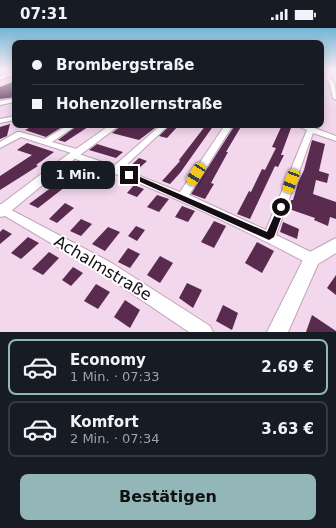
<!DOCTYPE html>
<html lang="de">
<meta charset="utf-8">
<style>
body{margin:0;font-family:"DejaVu Sans",sans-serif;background:#20242c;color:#f1f3f6;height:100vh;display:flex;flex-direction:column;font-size:15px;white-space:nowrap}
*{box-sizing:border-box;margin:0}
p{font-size:13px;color:#9ea1a6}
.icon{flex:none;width:22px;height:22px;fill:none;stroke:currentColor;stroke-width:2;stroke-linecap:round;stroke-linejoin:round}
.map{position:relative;height:304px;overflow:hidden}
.details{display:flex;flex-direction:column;background:#171b24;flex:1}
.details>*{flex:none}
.top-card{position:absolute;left:12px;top:12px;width:312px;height:88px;border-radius:8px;box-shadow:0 2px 10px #0003;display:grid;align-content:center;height:88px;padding:0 20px;background:#171b24}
.end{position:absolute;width:18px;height:18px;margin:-9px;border:5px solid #160d14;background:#fff;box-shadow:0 0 0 2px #fff}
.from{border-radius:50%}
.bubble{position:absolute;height:28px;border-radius:8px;background:#171b24;box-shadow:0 2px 10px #0003;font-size:13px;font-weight:700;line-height:28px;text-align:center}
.car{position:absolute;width:12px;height:24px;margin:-12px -6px;border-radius:5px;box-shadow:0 0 3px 1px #0007;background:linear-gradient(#f5c518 24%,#345 0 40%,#f5c518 0 76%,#345 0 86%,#f5c518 0)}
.top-card b{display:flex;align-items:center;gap:14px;height:38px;font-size:15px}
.top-card b+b{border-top:1px solid #363941}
.top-card i{width:10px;height:10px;background:#f1f3f6}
ul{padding:7px 0 0;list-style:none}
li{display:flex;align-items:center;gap:12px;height:56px;margin:0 8px 6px;padding:0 12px;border:2px solid #363941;border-radius:8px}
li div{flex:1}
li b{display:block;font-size:15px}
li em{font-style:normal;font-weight:700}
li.current{border-color:#93b7b8}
li>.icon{width:36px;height:36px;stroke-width:1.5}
.button{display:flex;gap:8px;margin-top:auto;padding:8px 20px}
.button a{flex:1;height:46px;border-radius:8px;background:#93b7b8;color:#111;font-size:16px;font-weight:700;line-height:46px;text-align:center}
.status{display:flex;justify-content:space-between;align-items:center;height:28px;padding:0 20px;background:#171b24;direction:ltr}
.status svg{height:11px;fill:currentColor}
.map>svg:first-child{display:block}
.building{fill:#582b4f}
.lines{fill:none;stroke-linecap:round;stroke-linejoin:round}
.service-casing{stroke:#c0a4b9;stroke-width:2}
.minor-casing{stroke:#c0a4b9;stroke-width:2}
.tertiary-casing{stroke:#c0a4b9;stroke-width:2}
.service{fill:#fff;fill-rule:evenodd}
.minor{fill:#fff;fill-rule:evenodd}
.tertiary{fill:#fff;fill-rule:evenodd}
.route{fill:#160d14}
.labels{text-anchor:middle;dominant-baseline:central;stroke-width:4;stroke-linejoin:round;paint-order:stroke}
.near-street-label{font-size:16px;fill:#160d14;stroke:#fff}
</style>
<div class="status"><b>07:31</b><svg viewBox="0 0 49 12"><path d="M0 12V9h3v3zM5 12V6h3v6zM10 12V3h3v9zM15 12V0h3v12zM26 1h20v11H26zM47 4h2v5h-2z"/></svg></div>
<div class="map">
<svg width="336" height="304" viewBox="0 0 336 304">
<rect width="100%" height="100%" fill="#f3d7ec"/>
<g class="building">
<path d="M15 53V69L0 71V59Z"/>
<path d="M10 96 7 108 0 111V99Z"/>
<path d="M35 97H65L46 109 25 102Z"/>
<path d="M78 97H91L65 114 58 112Z"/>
<path d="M122 97H159L139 112 112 105Z"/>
<path d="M170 97H179L167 110 159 108Z"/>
<path d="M206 97H214L180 145 170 156 162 153 180 133 179 132Z"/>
<path d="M235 97H242L226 124H228L211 155 214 156 205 171 191 166Z"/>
<path d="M282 97 291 100 281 127H284L278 139 275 138 250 191 237 186 249 163 251 164 262 141 265 142 276 120 272 119Z"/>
<path d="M312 112 325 116 319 143 329 146 327 155 316 152 313 166 336 174V191L330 189 328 198 314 192 315 190 289 181 291 172H293L298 155 304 142Z"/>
<path d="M27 115 54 124 36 137 38 138 0 162V148L32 127 17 122Z"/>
<path d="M97 116 123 124 116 130 89 122Z"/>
<path d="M139 130 147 133 136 143 128 140Z"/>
<path d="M76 137 113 149 103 158 77 147 62 158 65 159 38 180 29 176 56 156Z"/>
<path d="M134 157 144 161 137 169 127 165Z"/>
<path d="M157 167 169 171 159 184 147 179Z"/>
<path d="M65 175 74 180 57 195 49 191Z"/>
<path d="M182 178 195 183 188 194 175 189Z"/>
<path d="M81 191 92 196 81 208 70 203Z"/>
<path d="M214 193 226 198 214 220 201 214Z"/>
<path d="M283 194 299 201 297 211 280 204Z"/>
<path d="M136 198 145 202 137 213 128 208Z"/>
<path d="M108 199 120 204 105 223 92 216Z"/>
<path d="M3 201 12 206 0 216V204Z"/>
<path d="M28 209 39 215 21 231 11 225Z"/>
<path d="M257 214 274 223 262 245 245 235Z"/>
<path d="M128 220 140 226 130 240 118 234Z"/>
<path d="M49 224 59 230 43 247 32 241Z"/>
<path d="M160 228 173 235 160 255 147 247Z"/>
<path d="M73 239 83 245 71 258 62 252Z"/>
<path d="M336 247V267L327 260Z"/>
<path d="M187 255 202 262 193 280 179 270Z"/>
<path d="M96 256 110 264 98 281 84 273Z"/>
<path d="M125 272 140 282 130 300 114 289Z"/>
<path d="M223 277 238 285 232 302 216 293Z"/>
<path d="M312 287 336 303V304H306Z"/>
</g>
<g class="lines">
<g class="service-casing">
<rect id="service" x="329" y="42" width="2" height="3"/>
</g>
<g class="minor-casing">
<g id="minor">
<path d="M15 43V46L0 52V48Z"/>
<path d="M328 43 332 44 330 50C336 55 336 64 336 72L333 70 329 54 324 50Z"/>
<path d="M15 70V74L0 77V73Z"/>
<path d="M15 88V92L0 95V91Z"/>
<path d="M68 97H77L52 114 80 122 81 124 79 126 114 138 161 97H169L122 141 180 164 225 97H233L189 167 266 202 307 102 295 97H306L336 108V113L313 105 276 207 317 227 319 231 317 235 312 237 307 235C230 194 152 158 70 129L69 127 71 125 21 109 0 120V114L17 104H20L45 111Z"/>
<path d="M0 176 110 234 210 298 213 304H189L100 244 0 185Z"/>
</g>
</g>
<g class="tertiary-casing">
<g id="tertiary">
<path d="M110 97H120L64 139 5 188 0 189V177L56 135Z"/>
<path d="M336 210V225L318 236 288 304H267L306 226Z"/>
</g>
</g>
<use href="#service" class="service"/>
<use href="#minor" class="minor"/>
<use href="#tertiary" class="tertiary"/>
</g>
<linearGradient id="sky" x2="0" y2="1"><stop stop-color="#72b5d4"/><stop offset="0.5" stop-color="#faedf6"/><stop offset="1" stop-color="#faedf6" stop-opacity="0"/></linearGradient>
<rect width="336" height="84" fill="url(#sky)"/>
<path class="route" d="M127 145H131L267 204 279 177 281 176 285 179 274 209 269 212 127 148Z"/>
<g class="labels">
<g class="near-street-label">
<text transform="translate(103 240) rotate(31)">Achalmstraße</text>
</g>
</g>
</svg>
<i class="end from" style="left:281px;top:179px"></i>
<i class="end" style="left:129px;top:147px"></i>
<div class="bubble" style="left:41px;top:133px;width:74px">1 Min.</div>
<i class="car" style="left:196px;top:146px;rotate:213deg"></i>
<i class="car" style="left:291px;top:153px;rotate:201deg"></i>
<div class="top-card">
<b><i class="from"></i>Brombergstraße</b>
<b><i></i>Hohenzollernstraße</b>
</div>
</div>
<section class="details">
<ul>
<li class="current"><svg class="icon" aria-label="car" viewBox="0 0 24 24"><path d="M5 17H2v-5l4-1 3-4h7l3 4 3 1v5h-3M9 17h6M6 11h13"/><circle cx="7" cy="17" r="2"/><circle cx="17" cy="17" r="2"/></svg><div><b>Economy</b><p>1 Min. · 07:33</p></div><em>2.69 €</em></li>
<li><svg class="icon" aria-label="car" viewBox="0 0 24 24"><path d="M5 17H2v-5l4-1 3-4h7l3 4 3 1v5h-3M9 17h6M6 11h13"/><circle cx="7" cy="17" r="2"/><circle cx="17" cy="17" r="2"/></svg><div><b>Komfort</b><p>2 Min. · 07:34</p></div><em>3.63 €</em></li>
</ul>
<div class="button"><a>Bestätigen</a></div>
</section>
